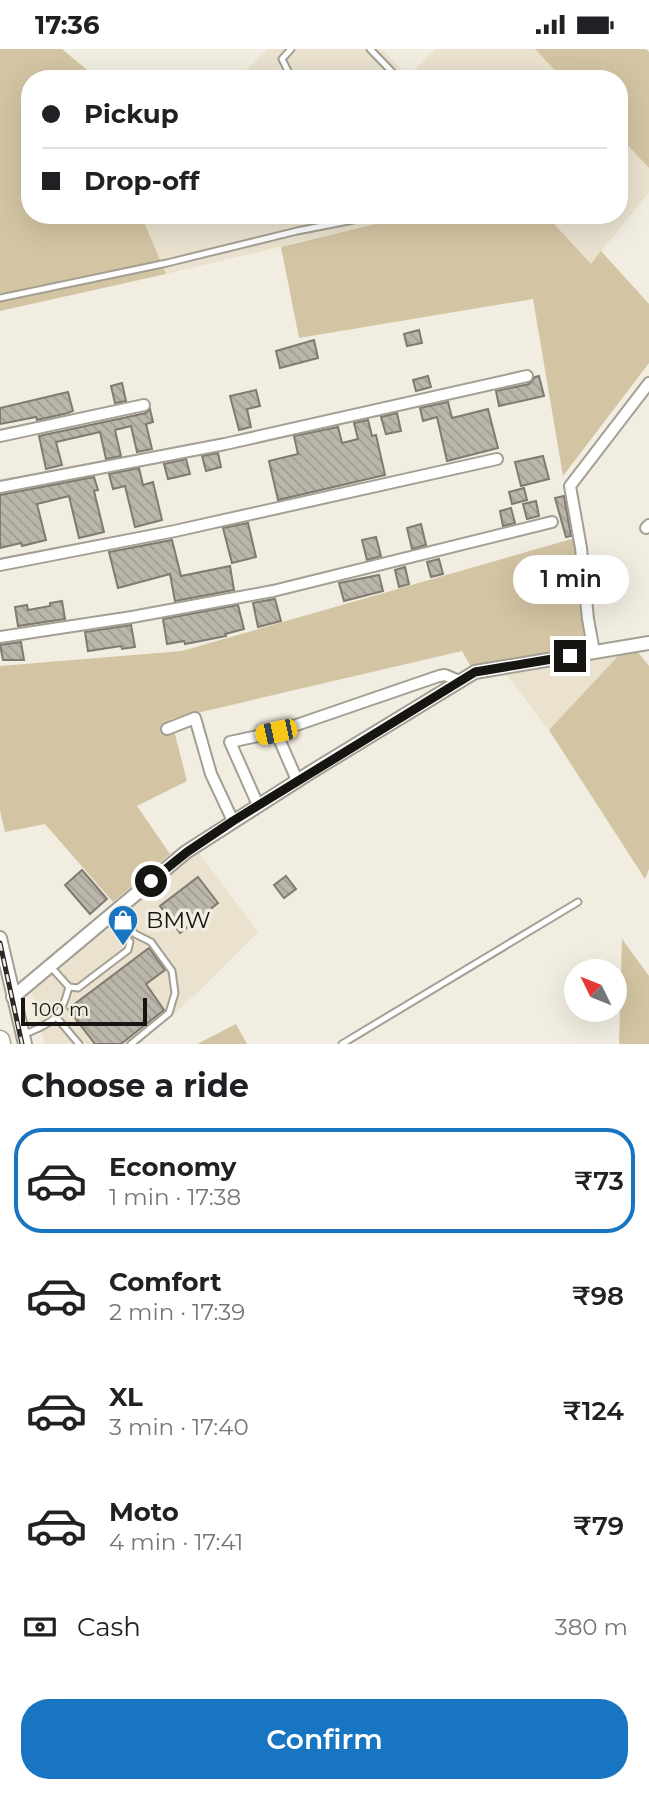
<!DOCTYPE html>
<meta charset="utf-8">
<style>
body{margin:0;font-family:Montserrat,sans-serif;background:#f2f2f2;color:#202124;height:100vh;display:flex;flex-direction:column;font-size:26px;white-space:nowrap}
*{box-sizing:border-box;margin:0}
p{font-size:23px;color:#757577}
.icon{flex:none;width:38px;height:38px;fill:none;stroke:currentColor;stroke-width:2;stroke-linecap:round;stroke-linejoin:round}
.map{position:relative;height:995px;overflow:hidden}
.details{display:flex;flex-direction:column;background:#fff;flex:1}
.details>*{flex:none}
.hud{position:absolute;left:21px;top:21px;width:607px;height:154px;border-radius:28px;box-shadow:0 7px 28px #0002;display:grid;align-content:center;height:154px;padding:0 21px;background:#fff}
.needle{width:46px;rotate:313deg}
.controls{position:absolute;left:564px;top:910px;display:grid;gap:14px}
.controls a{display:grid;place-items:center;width:63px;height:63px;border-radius:50%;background:#fff;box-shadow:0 7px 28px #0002;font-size:35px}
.scale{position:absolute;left:21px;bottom:18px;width:126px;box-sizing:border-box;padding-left:7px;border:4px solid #171511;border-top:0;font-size:19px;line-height:24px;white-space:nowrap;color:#171511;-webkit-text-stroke:5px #f2ede1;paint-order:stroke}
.end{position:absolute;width:32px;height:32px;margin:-16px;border:9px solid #171511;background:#fff;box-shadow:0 0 0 4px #fff}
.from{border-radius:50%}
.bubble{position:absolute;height:49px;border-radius:24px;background:#fff;box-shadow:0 7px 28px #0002;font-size:23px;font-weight:600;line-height:49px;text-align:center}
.car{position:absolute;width:21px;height:42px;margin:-21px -10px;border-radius:9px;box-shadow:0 0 5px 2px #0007;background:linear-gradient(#f5c518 24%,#345 0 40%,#f5c518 0 76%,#345 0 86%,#f5c518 0)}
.hud b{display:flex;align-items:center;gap:24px;height:66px;font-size:26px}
.hud b+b{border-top:2px solid #e0e0e0}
.hud i{width:18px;height:18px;background:#202124}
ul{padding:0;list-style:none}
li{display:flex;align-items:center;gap:21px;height:105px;margin:0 14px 10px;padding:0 7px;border:4px solid transparent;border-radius:28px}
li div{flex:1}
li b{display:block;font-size:26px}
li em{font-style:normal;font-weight:600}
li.active{border-color:#1775c2}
li>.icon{width:63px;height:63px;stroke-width:1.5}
h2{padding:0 21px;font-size:32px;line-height:84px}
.pay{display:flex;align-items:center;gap:18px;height:77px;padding:0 21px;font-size:26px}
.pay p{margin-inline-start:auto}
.action{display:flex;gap:14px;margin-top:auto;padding:14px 21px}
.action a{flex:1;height:80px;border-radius:28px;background:#1775c2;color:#fff;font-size:28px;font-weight:600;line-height:80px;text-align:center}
.status{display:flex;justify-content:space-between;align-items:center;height:49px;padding:0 35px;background:#fff;direction:ltr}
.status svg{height:19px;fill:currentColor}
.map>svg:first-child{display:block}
.built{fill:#eae2cf}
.grass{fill:#d3c5a3}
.building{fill:url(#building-back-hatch);stroke:#7f7b70;stroke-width:2}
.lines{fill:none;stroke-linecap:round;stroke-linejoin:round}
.service-casing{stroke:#a39f93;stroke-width:9}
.minor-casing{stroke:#a39f93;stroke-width:14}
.tertiary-casing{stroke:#a39f93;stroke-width:16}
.trunk-casing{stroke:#a39f93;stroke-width:21}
.service{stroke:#fff;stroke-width:5}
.minor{stroke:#fff;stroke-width:10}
.tertiary{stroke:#fff;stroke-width:12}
.trunk{stroke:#fff;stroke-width:18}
.rail-casing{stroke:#2e2b26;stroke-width:5}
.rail{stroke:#f2ede1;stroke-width:2.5;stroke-dasharray:8;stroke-linecap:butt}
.route{stroke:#171511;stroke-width:9}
.labels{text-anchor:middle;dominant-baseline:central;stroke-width:7;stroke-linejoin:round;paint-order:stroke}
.poi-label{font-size:23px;fill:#171511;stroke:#f2ede1;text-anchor:start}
</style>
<div class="status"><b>17:36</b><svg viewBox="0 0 49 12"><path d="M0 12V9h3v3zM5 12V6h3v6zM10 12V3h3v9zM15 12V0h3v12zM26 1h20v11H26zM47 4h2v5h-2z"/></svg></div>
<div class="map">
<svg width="649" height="995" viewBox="0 0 649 995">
<defs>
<pattern id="building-back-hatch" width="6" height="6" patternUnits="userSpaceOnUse" patternTransform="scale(1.75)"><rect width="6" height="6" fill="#bbb6aa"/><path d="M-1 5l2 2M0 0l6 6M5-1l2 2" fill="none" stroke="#a09c91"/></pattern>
</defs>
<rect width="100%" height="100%" fill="#f2ede1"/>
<g class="built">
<path d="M268 0H382L408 27 436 0H535L563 30H237Z"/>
<path d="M620 88 649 119V143L591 215 546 166H620Z"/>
<path d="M141 166H412L166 225Z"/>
<path d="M620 605 549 681 505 624Z"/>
<path d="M198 802 258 883 199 942 140 995H45L31 940Z"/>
</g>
<g class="grass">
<path d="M0 0H62L98 30H30V166H141L166 225 0 262Z"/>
<path d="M535 0H646L649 3V119L620 88V30H563Z"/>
<path d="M412 166H546L591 215 601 202 649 255V314L563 427 533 250 299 289 281 198Z"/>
<path d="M575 489 586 596 471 618 462 602 171 670 187 732 137 757 170 805 113 853 45 775 5 783 0 762V617L182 602Z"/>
<path d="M637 602 649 617V820L645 830 549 681 620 605Z"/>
<path d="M622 890 649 927V995H619Z"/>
<path d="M236 975 247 995H197Z"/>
</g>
<g class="building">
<path d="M419 281 422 294 407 297 404 285Z"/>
<path d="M314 291 318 309 280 319 276 302Z"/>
<path d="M428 327 431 338 416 342 413 331Z"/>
<path d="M539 327 544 347 499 357 496 342 529 335 535 328Z"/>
<path d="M122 334 126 352 115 354 111 337Z"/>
<path d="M256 341 260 357 247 360 251 378 239 381 230 347Z"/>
<path d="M68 343 73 362 68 364 37 371 36 368 0 375V359Z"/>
<path d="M448 353 452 369 488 360 498 399 447 412 437 368 423 372 420 359Z"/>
<path d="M150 360 153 373 146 375 152 400 137 403 131 377 115 381 121 407 106 410 100 383 56 393 62 416 46 420 39 387 146 364Z"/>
<path d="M397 364 401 382 386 385 381 368Z"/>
<path d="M368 371 372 387 376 386 385 426 278 451 269 412 298 405 294 387 338 378 342 394 358 390 354 374Z"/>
<path d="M218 404 221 418 206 422 202 407Z"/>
<path d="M543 407 549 430 521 437 515 413Z"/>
<path d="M186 410 190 425 168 430 164 415Z"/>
<path d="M139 419 143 436 153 433 162 471 135 478 125 437 113 440 109 425Z"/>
<path d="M94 428 98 441 94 442 104 483 79 489 69 447 37 455 46 491 22 497 21 494 0 499V446Z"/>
<path d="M524 439 527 451 512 455 509 443Z"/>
<path d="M564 447 571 487 566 488 555 449Z"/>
<path d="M536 452 539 467 527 470 523 455Z"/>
<path d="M511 459 515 474 503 477 500 462Z"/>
<path d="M248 474 256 508 232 514 223 479Z"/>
<path d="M421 475 426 496 412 500 407 479Z"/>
<path d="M376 488 381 507 367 511 362 491Z"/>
<path d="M172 491 181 527 230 517 234 541 175 552 170 525 118 539 109 503Z"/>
<path d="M439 510 443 525 431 528 427 513Z"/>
<path d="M405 518 409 535 399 538 395 521Z"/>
<path d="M379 526 383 542 344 552 339 534Z"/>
<path d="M275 550 281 572 258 578 253 554Z"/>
<path d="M62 552 65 570 18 577 15 558 27 556 28 561 50 557V554Z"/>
<path d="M238 556 244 580 225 585 226 587 185 595 184 592 167 595 163 570Z"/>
<path d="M131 576 135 598 122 600 121 597 88 602 85 583Z"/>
<path d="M21 593 24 611H3L0 596Z"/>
<path d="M82 821 107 850 90 865 65 836Z"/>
<path d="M286 827 296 840 284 849 274 836Z"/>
<path d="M198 828 218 854 180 884 160 857Z"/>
<path d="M149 899 165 921 146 935 164 961 121 995H95L68 960Z"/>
</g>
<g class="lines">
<g class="service-casing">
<g id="service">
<path d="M291 0 282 10 292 30"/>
<path d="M370 0 399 30"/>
<path d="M0 249 167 214 297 182 379 166"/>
<path d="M115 862 135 885 151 893 172 922 175 944 169 964 131 995"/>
<path d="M51 918 69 938 78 939 128 901 130 893 109 867"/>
<path d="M57 969 79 995"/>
<path d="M25 985C54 973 61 969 69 938"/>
<path d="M342 995 578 853"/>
</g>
</g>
<g class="minor-casing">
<g id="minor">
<path d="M0 387 144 356"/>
<path d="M0 438 225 395 527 327"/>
<path d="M646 479 649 476"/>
<path d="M0 516 175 482 497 410"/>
<path d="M0 588 132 568 273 542 552 473"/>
<path d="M594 603 588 570 581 499 570 437 649 334"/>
<path d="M167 680 195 669 211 725 233 772"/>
<path d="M276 683 439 627 445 626 459 632"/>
<path d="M258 756 230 693 276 683 297 731"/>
</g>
</g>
<g class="tertiary-casing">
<g id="tertiary">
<path d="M0 889 25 995"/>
<path d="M13 948 186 803 311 723 475 623 649 594"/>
</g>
</g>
<g class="trunk-casing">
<path id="trunk" d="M0 991 1 995"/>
</g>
<use href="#service" class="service"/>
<use href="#minor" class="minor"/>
<use href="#tertiary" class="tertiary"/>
<use href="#trunk" class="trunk"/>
<g class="rail-casing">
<path id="rail" d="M0 894 22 995"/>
</g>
<use href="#rail" class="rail"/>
</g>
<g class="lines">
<path class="route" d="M151 832 187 803 233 772 475 623 570 607"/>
</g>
<defs>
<g id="shop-pin" transform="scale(1.575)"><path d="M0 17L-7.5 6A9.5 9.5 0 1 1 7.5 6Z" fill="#1775c2" stroke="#f2ede1"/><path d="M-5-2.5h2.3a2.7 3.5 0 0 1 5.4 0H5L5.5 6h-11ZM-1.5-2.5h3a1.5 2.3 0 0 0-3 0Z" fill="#fff"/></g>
</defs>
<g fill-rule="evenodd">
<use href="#shop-pin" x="123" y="871"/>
</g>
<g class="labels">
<g class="poi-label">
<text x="146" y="871">BMW</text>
</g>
</g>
</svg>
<div class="controls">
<a><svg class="needle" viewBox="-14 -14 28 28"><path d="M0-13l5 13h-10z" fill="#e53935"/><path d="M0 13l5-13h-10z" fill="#757577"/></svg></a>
</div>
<div class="scale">100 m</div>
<i class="end from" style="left:151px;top:832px"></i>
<i class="end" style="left:570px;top:607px"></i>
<div class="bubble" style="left:513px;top:506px;width:116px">1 min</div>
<i class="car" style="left:276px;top:683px;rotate:258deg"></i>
<div class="hud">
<b><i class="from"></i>Pickup</b>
<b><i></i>Drop-off</b>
</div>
</div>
<section class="details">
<h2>Choose a ride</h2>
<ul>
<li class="active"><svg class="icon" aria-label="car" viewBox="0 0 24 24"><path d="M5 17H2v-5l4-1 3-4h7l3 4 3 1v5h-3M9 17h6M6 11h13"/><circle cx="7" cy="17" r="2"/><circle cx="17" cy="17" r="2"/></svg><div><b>Economy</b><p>1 min · 17:38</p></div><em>₹73</em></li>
<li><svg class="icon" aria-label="car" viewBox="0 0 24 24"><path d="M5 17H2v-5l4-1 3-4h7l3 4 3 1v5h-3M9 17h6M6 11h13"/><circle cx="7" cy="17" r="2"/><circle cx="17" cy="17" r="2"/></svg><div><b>Comfort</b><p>2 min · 17:39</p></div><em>₹98</em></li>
<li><svg class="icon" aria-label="car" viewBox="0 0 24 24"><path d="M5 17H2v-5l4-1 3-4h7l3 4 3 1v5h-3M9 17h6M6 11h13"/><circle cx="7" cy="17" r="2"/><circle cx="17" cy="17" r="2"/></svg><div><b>XL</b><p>3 min · 17:40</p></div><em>₹124</em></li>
<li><svg class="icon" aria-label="car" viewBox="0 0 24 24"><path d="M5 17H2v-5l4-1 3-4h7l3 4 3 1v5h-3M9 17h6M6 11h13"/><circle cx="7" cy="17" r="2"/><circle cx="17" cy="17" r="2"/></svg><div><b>Moto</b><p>4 min · 17:41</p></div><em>₹79</em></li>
</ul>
<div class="pay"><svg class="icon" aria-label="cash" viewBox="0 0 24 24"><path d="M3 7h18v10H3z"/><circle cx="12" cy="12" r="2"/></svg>Cash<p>380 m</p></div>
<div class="action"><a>Confirm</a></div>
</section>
